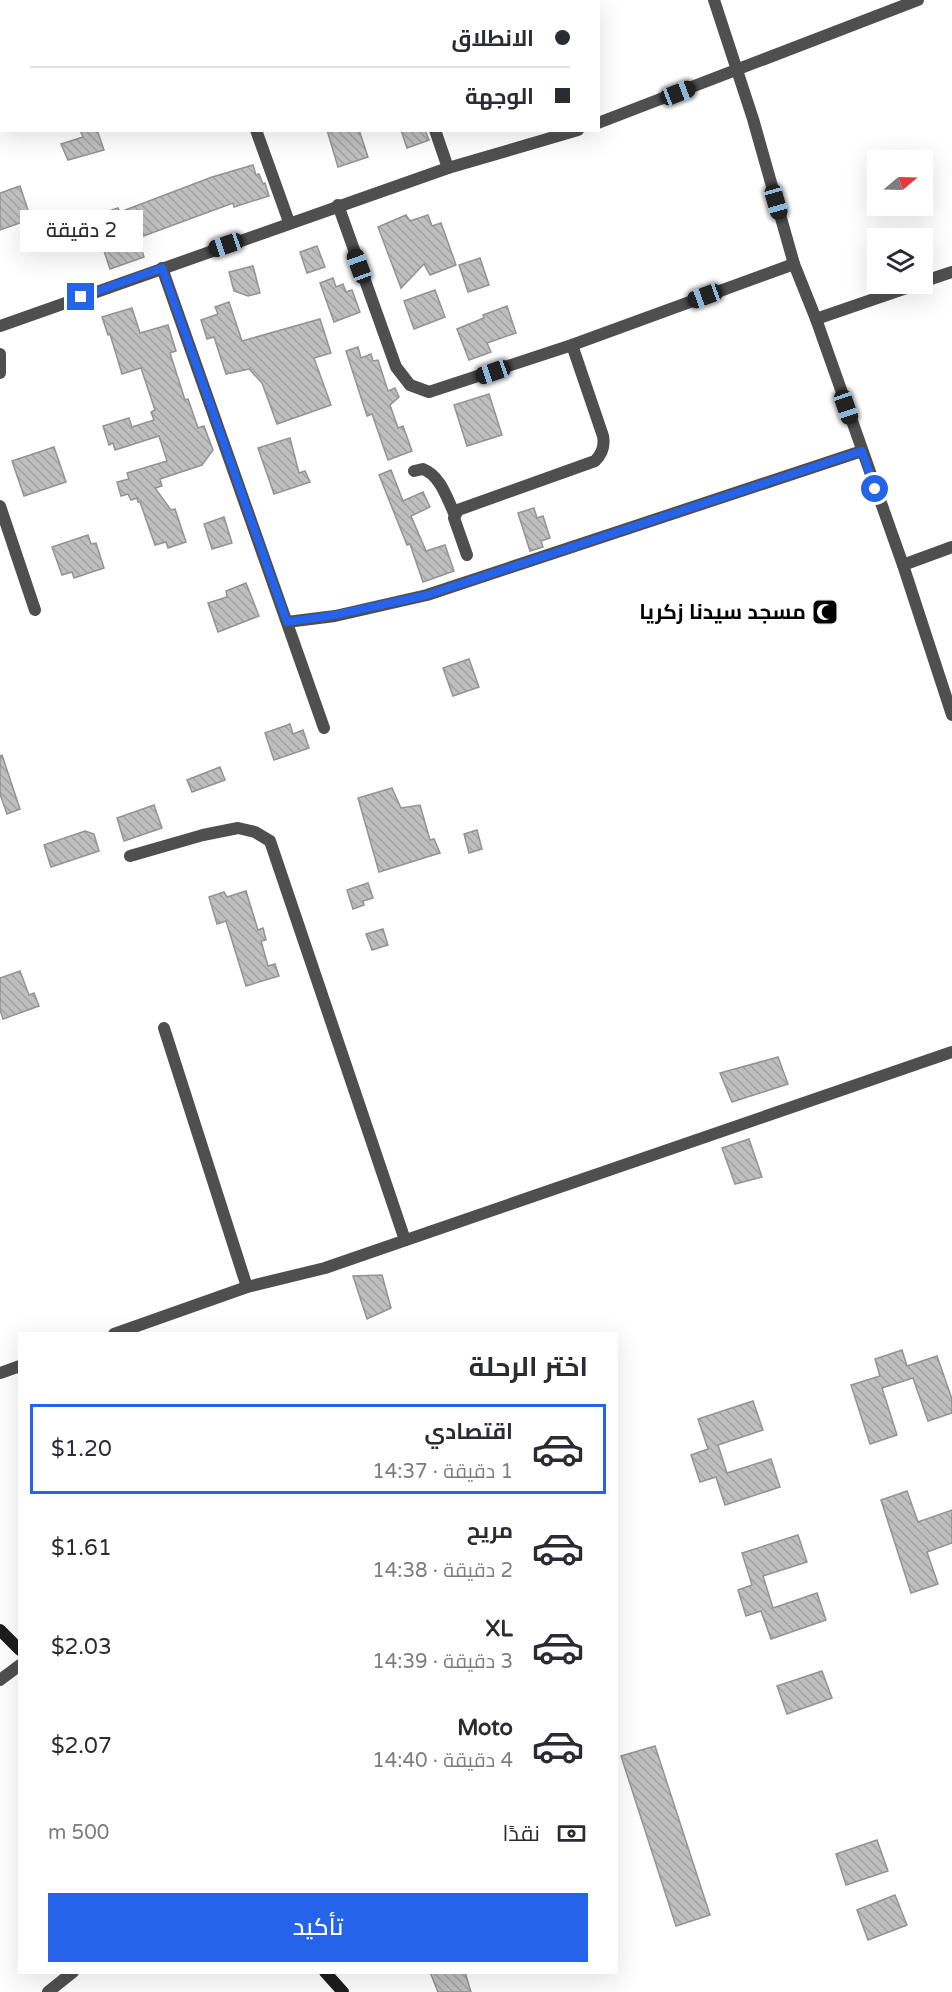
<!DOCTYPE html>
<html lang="ar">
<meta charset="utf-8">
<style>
body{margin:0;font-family:"Varela Round",Cairo,sans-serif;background:#f2f2f3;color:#2b2b33;direction:rtl;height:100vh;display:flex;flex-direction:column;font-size:22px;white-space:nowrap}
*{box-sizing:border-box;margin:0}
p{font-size:20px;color:#7c7c81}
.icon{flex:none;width:33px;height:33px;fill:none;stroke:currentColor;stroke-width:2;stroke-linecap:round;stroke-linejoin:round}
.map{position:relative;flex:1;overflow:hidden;direction:ltr}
.details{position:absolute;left:18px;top:1332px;width:600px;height:642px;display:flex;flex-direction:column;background:#fff;border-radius:0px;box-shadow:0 6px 24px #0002;direction:rtl}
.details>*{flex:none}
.top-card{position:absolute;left:0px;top:0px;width:600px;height:132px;box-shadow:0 6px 24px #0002;direction:rtl;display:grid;align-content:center;height:132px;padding:0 30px;background:#fff}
.needle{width:39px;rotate:71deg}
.fabs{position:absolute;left:867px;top:150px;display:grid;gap:12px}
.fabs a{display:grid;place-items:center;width:66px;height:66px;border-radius:0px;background:#fff;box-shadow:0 6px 24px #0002;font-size:30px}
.end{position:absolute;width:27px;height:27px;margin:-14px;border:8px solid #2563eb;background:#fff;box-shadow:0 0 0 3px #fff}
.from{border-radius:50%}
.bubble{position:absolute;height:42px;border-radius:0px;background:#fff;box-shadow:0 6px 24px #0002;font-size:20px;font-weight:600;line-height:42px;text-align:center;direction:rtl}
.car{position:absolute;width:18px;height:36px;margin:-18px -9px;border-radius:8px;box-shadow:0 0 4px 2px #0007;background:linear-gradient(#222 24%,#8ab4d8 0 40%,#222 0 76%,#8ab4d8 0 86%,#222 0)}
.top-card b{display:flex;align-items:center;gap:21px;height:57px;font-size:22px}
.top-card b+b{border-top:2px solid #e1e1e2}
.top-card i{width:15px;height:15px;background:#2b2b33}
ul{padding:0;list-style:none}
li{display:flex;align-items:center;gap:18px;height:90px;margin:0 12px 9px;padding:0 18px;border:3px solid transparent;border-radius:0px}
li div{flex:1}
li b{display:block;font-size:22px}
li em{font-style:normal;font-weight:600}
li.on{border-color:#2563eb}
li>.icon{width:54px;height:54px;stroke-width:1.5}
h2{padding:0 30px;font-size:27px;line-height:72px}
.pay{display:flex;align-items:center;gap:15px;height:66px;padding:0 30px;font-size:22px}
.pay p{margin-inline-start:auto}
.primary-button{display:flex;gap:12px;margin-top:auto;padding:12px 30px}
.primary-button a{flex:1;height:69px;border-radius:0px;background:#2563eb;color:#fff;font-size:24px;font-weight:600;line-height:69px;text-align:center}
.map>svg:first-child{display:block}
.building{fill:url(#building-back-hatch);stroke:#939393;stroke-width:1.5}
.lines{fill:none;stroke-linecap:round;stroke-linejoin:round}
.street{stroke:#4f4f4f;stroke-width:12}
.secondary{stroke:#1c1c1c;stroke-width:12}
.route{stroke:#2563eb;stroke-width:8}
.labels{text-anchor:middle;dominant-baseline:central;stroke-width:4.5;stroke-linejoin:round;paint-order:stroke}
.poi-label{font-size:21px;font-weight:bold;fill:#000;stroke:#fff;text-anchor:end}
</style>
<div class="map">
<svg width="952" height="1992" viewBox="0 0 952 1992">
<defs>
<pattern id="building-back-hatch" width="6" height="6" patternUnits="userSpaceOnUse" patternTransform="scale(1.5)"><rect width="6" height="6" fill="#bfbfbf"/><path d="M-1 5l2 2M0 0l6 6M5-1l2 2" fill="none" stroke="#a2a2a2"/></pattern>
</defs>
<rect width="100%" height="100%" fill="#fff"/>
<g class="building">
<path d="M80 130H97L104 150 68 160 61 144 83 137Z"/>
<path d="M327 130H359L368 157 338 167Z"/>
<path d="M401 130H425L429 140 407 148Z"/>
<path d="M253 165 256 175 259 174 263 184 265 183 269 196 234 207 233 203 138 238 144 257 110 269 95 224 108 219 106 212 118 208 120 212 212 177Z"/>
<path d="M20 186 31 219 0 230V193Z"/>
<path d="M406 215 410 221 428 215 432 226 441 223 456 265 430 275 424 264 401 288 378 227Z"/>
<path d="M317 246 325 267 307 273 300 252Z"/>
<path d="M480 258 489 285 468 292 459 265Z"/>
<path d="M253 266 260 293 248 296 234 291 229 272Z"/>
<path d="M333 278 336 287 343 284 346 292 352 290 360 312 334 322 320 283Z"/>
<path d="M435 290 445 317 414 329 404 301Z"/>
<path d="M229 302 242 341 320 319 331 353 314 358 331 405 277 424 262 383 249 369 226 374 214 337 207 339 201 320 218 314 215 307Z"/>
<path d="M507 306 516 333 487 343 491 352 469 360 457 329 484 318 483 315Z"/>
<path d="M132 308 140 333 168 325 176 351 170 353 185 400 188 399 198 428 204 426 213 450 202 465 160 479 162 486 155 488 171 510 175 509 186 542 168 548 166 542 155 545 140 502H138L137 498 131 500 128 494 121 496 117 482 129 479 127 473 167 461 159 436 115 450 113 443 109 445 103 426 129 418 132 427 154 420 151 412 155 410 141 368 122 374 110 334 108 335 102 317Z"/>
<path d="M358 347 361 358 371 354 373 361 378 360 388 391 395 388 399 397 390 405 398 428 403 426 412 451 388 460 372 414 367 416 346 351Z"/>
<path d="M489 394 502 435 467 446 454 405Z"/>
<path d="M290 438 299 473 305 471 310 482 274 494 258 448Z"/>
<path d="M54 447 66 482 24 496 12 461Z"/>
<path d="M391 470 403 501 423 492 430 507 411 516 426 551 445 545 454 571 423 582 410 544 407 545 379 475Z"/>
<path d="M534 508 537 518 543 516 550 538 541 541 543 547 530 551 518 513Z"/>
<path d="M224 517 232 543 212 549 204 524Z"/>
<path d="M88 535 91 544 96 543 104 568 74 578 72 572 62 575 52 547Z"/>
<path d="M246 583 259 616 218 632 208 603 227 597 226 591Z"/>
<path d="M469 659 479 687 453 696 443 668Z"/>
<path d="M290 724 293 734 303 730 309 748 274 760 265 733Z"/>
<path d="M2 755 20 809 7 814 0 794V756Z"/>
<path d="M220 767 225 780 192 792 187 780Z"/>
<path d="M392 788 401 808 420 805 430 840 434 839 440 853 379 872 358 798Z"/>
<path d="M154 805 162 828 124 841 117 818Z"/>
<path d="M477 830 482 849 469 853 464 834Z"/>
<path d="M85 831 94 834 99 851 51 867 44 845Z"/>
<path d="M368 883 373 898 363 901 364 905 353 909 347 890Z"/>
<path d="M246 891 258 930 263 928 266 940 261 941 268 966 275 964 279 976 246 986 226 921 217 924 209 897 224 892 227 897Z"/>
<path d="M383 929 388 945 372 950 366 934Z"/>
<path d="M20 971 29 995 34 993 39 1006 3 1019 0 1010V978Z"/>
<path d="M778 1057 788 1084 732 1102 720 1073Z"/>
<path d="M749 1139 762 1177 735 1184 722 1148Z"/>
<path d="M382 1275 391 1308 367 1319 353 1276Z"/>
<path d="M902 1350 907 1366 937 1356 952 1399V1413L928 1421 913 1378 882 1388 897 1435 870 1444 851 1385 880 1376 875 1359Z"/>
<path d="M753 1401 763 1430 718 1445 727 1473 771 1459 780 1487 725 1505 716 1477 700 1482 691 1455 708 1449 698 1419Z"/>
<path d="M907 1491 918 1522 952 1510V1543L927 1552 938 1584 911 1593 881 1500Z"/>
<path d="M798 1535 807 1562 763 1576 773 1608 817 1593 826 1620 771 1639 761 1611 746 1616 738 1590 752 1585 742 1553Z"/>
<path d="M822 1671 832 1698 787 1714 777 1686Z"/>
<path d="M655 1746 710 1915 676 1926 621 1756Z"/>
<path d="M877 1840 888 1871 846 1885 836 1854Z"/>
<path d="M895 1895 907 1925 868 1940 857 1910Z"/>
<path d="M430 1972H465L471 1992H438Z"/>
</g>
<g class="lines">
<g class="street">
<path d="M218 0V2"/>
<path d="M388 0 389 2"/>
<path d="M545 0 546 2"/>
<path d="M714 0 753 119 794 264 816 319 903 565 952 715"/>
<path d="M598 123 918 0"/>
<path d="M256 130 289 222"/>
<path d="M435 130 448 168"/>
<path d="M338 205 396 367 410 385 429 392 572 345 794 264"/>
<path d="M162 268 324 728"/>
<path d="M922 282 952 272"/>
<path d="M816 319 918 284"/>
<path d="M0 326 448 168 578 130"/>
<path d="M0 354V373"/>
<path d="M414 471 423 469C441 476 447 499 455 515"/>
<path d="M0 506 35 610"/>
<path d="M467 555 454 518 458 510 595 461C602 454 605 446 603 436L572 345"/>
<path d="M903 565 952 547"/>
<path d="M287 622 335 616 427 595 862 451"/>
<path d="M130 856 203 835 238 828 255 832 270 841 405 1240"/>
<path d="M164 1028 247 1287"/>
<path d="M114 1334 247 1287 325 1268 952 1052"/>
<path d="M0 1373 20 1366"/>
<path d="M0 1680 20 1665"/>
<path d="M48 1992 73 1972"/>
</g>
<g class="secondary">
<path d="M0 1630 20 1650"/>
<path d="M325 1972 343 1992"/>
</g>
</g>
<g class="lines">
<path class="route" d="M81 297 162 268 287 622 335 615 427 595 862 451 875 489"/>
</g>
<defs>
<g id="mosque-square" transform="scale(1.35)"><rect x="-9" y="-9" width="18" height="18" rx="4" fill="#000" stroke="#fff"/><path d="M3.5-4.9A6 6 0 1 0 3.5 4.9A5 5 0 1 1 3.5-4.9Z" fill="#fff"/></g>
</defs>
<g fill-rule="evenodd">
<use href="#mosque-square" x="825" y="612"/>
</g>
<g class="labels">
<g class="poi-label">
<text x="806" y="612">مسجد سيدنا زكريا</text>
</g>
</g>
</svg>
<div class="fabs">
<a><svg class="needle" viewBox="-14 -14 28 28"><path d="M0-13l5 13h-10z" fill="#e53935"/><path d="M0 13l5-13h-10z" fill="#7c7c81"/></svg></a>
<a><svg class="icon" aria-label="layers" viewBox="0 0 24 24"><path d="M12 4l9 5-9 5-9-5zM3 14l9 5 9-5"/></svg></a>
</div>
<i class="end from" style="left:875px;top:489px"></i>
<i class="end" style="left:81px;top:297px"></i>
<div class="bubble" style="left:20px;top:210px;width:123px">2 دقيقة</div>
<i class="car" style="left:678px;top:93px;rotate:69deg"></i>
<i class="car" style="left:776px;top:202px;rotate:164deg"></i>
<i class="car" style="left:226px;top:245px;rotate:251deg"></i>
<i class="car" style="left:359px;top:266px;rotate:340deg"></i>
<i class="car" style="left:705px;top:296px;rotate:250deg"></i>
<i class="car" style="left:493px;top:372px;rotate:251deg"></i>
<i class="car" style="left:846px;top:407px;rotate:161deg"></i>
<div class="top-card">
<b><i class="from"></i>الانطلاق</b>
<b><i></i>الوجهة</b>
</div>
<section class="details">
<h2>اختر الرحلة</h2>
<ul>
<li class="on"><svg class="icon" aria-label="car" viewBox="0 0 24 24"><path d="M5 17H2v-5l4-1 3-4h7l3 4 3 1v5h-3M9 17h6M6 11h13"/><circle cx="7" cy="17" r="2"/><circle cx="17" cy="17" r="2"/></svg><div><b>اقتصادي</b><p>1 دقيقة · 14:37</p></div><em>$1.20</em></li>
<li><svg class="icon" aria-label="car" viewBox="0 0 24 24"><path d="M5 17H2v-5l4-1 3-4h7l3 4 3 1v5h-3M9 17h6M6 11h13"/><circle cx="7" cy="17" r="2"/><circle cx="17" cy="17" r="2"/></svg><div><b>مريح</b><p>2 دقيقة · 14:38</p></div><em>$1.61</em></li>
<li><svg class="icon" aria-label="car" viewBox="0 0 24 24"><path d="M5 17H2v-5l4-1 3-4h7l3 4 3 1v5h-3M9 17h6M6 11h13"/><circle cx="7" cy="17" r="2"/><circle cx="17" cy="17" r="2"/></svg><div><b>XL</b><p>3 دقيقة · 14:39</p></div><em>$2.03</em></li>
<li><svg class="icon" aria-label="car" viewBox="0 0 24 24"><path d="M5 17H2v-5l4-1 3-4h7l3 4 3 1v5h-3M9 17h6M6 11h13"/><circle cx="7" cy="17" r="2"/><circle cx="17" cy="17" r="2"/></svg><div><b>Moto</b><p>4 دقيقة · 14:40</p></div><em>$2.07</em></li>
</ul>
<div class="pay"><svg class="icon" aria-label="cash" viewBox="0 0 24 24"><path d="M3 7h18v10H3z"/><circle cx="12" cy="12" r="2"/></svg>نقدًا<p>500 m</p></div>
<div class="primary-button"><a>تأكيد</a></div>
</section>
</div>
